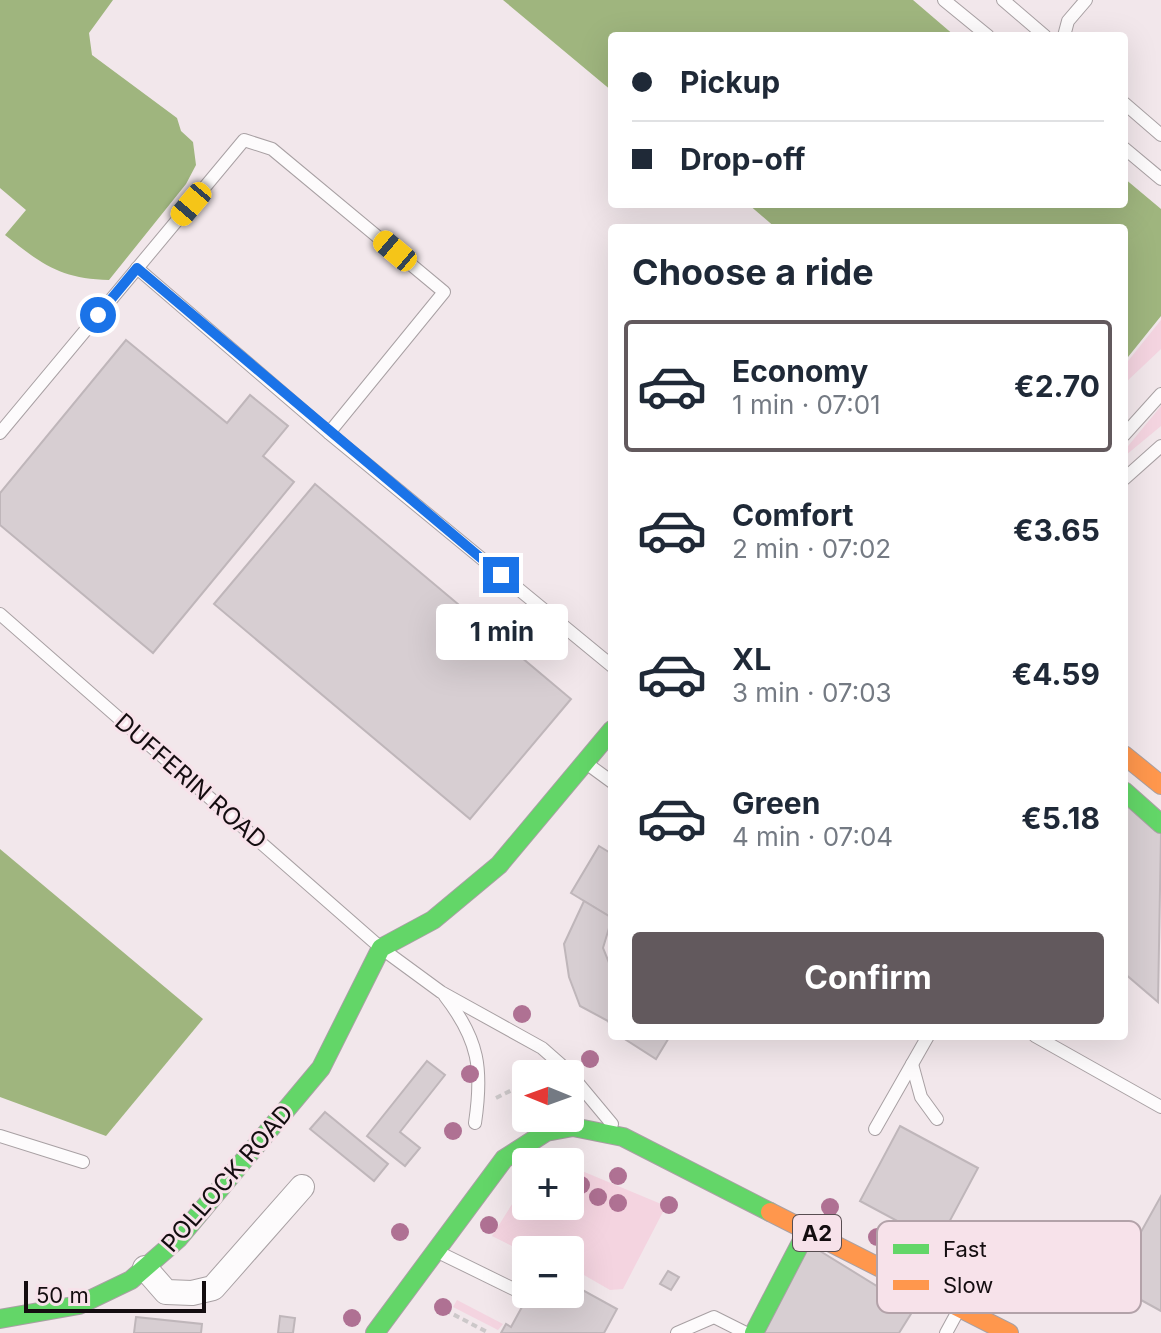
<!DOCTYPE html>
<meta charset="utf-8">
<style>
body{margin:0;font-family:Inter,sans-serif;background:#f2f2f3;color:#1f2937;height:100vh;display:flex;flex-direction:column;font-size:30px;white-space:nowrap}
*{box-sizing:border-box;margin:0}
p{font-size:26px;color:#747a83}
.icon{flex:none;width:44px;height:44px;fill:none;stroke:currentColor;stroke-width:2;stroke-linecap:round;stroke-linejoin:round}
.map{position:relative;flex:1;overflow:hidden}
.drawer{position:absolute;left:608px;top:224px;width:520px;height:816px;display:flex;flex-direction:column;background:#fff;border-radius:8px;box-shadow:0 8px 32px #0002}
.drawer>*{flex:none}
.banner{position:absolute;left:608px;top:32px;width:520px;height:176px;border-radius:8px;box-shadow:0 8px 32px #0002;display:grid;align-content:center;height:176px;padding:0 24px;background:#fff}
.needle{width:52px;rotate:271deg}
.buttons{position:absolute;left:512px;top:1060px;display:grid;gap:16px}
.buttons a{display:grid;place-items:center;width:72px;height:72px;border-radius:8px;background:#fff;box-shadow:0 8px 32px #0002;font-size:40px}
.scale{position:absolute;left:24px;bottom:20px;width:182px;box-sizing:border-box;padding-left:8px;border:4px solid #140d10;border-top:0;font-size:22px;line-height:28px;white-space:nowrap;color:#140d10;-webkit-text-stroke:6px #f7e2ea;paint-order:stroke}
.end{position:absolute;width:36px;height:36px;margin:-18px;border:10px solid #1a73e8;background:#fff;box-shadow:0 0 0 4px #fff}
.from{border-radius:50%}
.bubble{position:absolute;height:56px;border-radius:8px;background:#fff;box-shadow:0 8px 32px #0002;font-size:26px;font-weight:700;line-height:56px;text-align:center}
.car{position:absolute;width:24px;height:48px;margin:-24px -12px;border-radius:10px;box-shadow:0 0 6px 2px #0007;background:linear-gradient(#f5c518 24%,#345 0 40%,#f5c518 0 76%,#345 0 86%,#f5c518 0)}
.banner b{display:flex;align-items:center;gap:28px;height:76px;font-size:30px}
.banner b+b{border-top:2px solid #e0e1e3}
.banner i{width:20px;height:20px;background:#1f2937}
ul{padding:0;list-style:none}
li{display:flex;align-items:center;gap:24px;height:132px;margin:0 16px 12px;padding:0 8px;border:4px solid transparent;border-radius:8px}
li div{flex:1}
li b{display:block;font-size:30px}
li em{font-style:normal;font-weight:700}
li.selected{border-color:#62595d}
li>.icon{width:72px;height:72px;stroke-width:1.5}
h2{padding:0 24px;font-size:36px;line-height:96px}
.button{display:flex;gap:16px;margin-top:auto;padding:16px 24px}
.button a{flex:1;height:92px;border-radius:8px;background:#62595d;color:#fff;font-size:32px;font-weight:700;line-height:92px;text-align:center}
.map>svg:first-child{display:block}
.green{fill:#f4d4e0}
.water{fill:#9fb57e}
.building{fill:#d7ced2;stroke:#bfb6ba;stroke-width:2}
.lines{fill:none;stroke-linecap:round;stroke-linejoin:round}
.lane-casing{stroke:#a8a0a3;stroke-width:14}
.street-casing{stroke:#a8a0a3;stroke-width:26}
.fast-casing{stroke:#a8a0a3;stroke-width:20}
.slow-casing{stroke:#a8a0a3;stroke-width:20}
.path{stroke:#ccc8c9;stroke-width:4;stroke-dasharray:6 4;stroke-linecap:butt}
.lane{stroke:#fdfbfc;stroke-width:12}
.street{stroke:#fdfbfc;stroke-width:24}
.fast{stroke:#63d668;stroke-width:18}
.slow{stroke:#ff974d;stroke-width:18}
.tree{fill:#af7193}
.route{stroke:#1a73e8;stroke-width:10}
.labels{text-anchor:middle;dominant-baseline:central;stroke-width:6;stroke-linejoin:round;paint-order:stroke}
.shield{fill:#f7e2ea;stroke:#584d51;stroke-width:2}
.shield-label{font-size:22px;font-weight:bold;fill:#140d10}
.street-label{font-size:24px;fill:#140d10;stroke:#f7e2ea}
.key{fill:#f7e2ea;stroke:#b3a2a9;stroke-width:2}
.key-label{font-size:22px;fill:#140d10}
</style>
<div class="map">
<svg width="1161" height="1333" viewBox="0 0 1161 1333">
<rect width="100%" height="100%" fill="#f2e7eb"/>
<g class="green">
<path d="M1161 320V349L1124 384V366Z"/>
<path d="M1161 406V426L1126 455 1124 451Z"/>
<path d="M570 1166 666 1206 623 1289 610 1290 570 1267V1250H526V1253L492 1236 526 1182V1206H570Z"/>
<path d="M457 1300 503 1324 498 1330 453 1307Z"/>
</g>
<g class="water">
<path d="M0 0H113L89 33 92 55 177 118 181 131 193 142 196 165 186 184 109 280C61 279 41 264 5 235L26 210 0 188Z"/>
<path d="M503 0H913L955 36H612V91Z"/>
<path d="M1124 178 1161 209V316L1124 362V228H776L748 204H1124Z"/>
<path d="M0 849 203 1019 106 1136 0 1097Z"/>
</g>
<g class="building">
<path d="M126 340 227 423 250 395 288 426 263 456 294 482 153 653 0 525V493Z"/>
<path d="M315 484 571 699 470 819 214 604Z"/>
<path d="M1124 802 1161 833 1158 1002 1124 973Z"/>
<path d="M599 846 612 854V918L571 893Z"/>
<path d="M584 901 612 918 603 948 612 970V1029L608 1021 580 1006 569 977 564 944Z"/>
<path d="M620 1036H670L656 1059Z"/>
<path d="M427 1061 445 1075 400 1132 420 1148 405 1166 367 1136Z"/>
<path d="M325 1112 388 1164 374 1181 310 1129Z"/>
<path d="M900 1126 978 1168 938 1243 860 1201Z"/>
<path d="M1161 1196V1311L1112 1284Z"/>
<path d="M807 1243 914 1309 899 1333H760Z"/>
<path d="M668 1271 679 1277 671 1290 660 1284Z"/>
<path d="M570 1283 617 1309 604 1333H501L506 1324 511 1327 529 1294H570Z"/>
<path d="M280 1316 295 1318 293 1333H278Z"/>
<path d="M136 1317 202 1324 201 1333H134Z"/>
</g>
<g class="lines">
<g class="lane-casing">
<g id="lane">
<path d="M944 0 988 36"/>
<path d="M1003 0 1045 36"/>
<path d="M1064 36 1068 21 1086 0"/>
<path d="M1124 103 1161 135"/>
<path d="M1124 148 1161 179"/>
<path d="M137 268 329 433"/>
<path d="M0 433 244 140 272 149 444 292 329 433 612 666"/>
<path d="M1124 435 1161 394"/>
<path d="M1124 479 1161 446"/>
<path d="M0 614 381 948 441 992 542 1048 567 1070 612 1124"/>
<path d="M586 763 612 782"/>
<path d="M445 996C479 1040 483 1069 475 1123"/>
<path d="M1035 1036 1161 1107"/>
<path d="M912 1064 921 1097 937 1119"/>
<path d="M875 1129 928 1036"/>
<path d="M0 1136 83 1162"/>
<path d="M438 1252 528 1296"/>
<path d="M677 1333 714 1317 746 1333"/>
<path d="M946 1333 958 1311"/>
</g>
</g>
<g class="street-casing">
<path id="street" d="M145 1268 166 1292 192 1293 213 1288 302 1187"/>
</g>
<g class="fast-casing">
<g id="fast">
<path d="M1124 791 1161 824"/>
<path d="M0 1319 79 1305 131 1280 178 1239 321 1068 381 948 433 920 499 865 612 730"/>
<path d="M375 1333 504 1159 546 1132 573 1127 623 1137 770 1212"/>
<path d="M754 1333 808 1229"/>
</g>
</g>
<g class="slow-casing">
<g id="slow">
<path d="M1124 755 1161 785"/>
<path d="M770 1212 1009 1333"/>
</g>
</g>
<g class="path">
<path d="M496 1098 526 1083"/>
<path d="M445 1310 489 1333"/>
</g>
<use href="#lane" class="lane"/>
<use href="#street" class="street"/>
<use href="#fast" class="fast"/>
<use href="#slow" class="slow"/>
</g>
<g class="tree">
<circle cx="522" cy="1014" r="9"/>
<circle cx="590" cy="1059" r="9"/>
<circle cx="470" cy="1074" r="9"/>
<circle cx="453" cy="1131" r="9"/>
<circle cx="618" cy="1176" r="9"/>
<circle cx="581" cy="1185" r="9"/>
<circle cx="598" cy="1197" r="9"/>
<circle cx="618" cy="1203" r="9"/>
<circle cx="669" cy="1205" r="9"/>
<circle cx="830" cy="1207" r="9"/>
<circle cx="489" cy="1225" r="9"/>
<circle cx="400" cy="1232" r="9"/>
<circle cx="877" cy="1237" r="9"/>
<circle cx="443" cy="1307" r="9"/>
<circle cx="352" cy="1318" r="9"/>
</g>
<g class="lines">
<path class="route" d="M98 315 137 268 501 575"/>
</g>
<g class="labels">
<rect class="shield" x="793" y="1215" width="48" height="36" rx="6"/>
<g class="shield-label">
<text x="817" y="1233">A2</text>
</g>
<g class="street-label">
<text transform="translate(191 781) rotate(41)">DUFFERIN ROAD</text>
<text transform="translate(227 1178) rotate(-49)">POLLOCK ROAD</text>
</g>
</g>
<rect x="877" y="1221" width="264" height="92" rx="12" class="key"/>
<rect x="893" y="1244" width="36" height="10" fill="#63d668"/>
<rect x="893" y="1280" width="36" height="10" fill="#ff974d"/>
<g class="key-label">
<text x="943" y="1257">Fast</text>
<text x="943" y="1293">Slow</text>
</g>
</svg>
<div class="buttons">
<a><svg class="needle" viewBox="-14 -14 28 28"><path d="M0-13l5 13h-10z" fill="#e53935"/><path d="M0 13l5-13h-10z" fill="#747a83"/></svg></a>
<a>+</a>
<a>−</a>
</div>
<div class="scale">50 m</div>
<i class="end from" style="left:98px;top:315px"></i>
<i class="end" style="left:501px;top:575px"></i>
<div class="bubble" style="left:436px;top:604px;width:132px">1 min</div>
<i class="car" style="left:191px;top:204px;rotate:220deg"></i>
<i class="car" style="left:395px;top:251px;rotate:310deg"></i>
<div class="banner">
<b><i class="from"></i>Pickup</b>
<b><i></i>Drop-off</b>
</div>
<section class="drawer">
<h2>Choose a ride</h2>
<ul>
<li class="selected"><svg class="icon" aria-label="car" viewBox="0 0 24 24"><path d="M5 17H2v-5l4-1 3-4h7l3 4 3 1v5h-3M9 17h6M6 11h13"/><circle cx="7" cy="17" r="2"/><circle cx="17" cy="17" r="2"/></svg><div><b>Economy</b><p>1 min · 07:01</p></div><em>€2.70</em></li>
<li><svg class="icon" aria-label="car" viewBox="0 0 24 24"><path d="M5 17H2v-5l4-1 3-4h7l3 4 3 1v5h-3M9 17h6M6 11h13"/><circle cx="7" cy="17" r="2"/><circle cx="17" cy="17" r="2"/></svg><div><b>Comfort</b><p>2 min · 07:02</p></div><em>€3.65</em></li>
<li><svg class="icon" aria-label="car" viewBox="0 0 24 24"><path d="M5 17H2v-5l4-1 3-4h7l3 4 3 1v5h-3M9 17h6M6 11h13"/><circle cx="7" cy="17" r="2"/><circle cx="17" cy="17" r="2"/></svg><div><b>XL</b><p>3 min · 07:03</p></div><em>€4.59</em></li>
<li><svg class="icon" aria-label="car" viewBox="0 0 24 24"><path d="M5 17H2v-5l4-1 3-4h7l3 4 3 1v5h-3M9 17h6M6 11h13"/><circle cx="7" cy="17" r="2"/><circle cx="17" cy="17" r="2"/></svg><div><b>Green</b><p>4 min · 07:04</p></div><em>€5.18</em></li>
</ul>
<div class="button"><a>Confirm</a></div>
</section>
</div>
